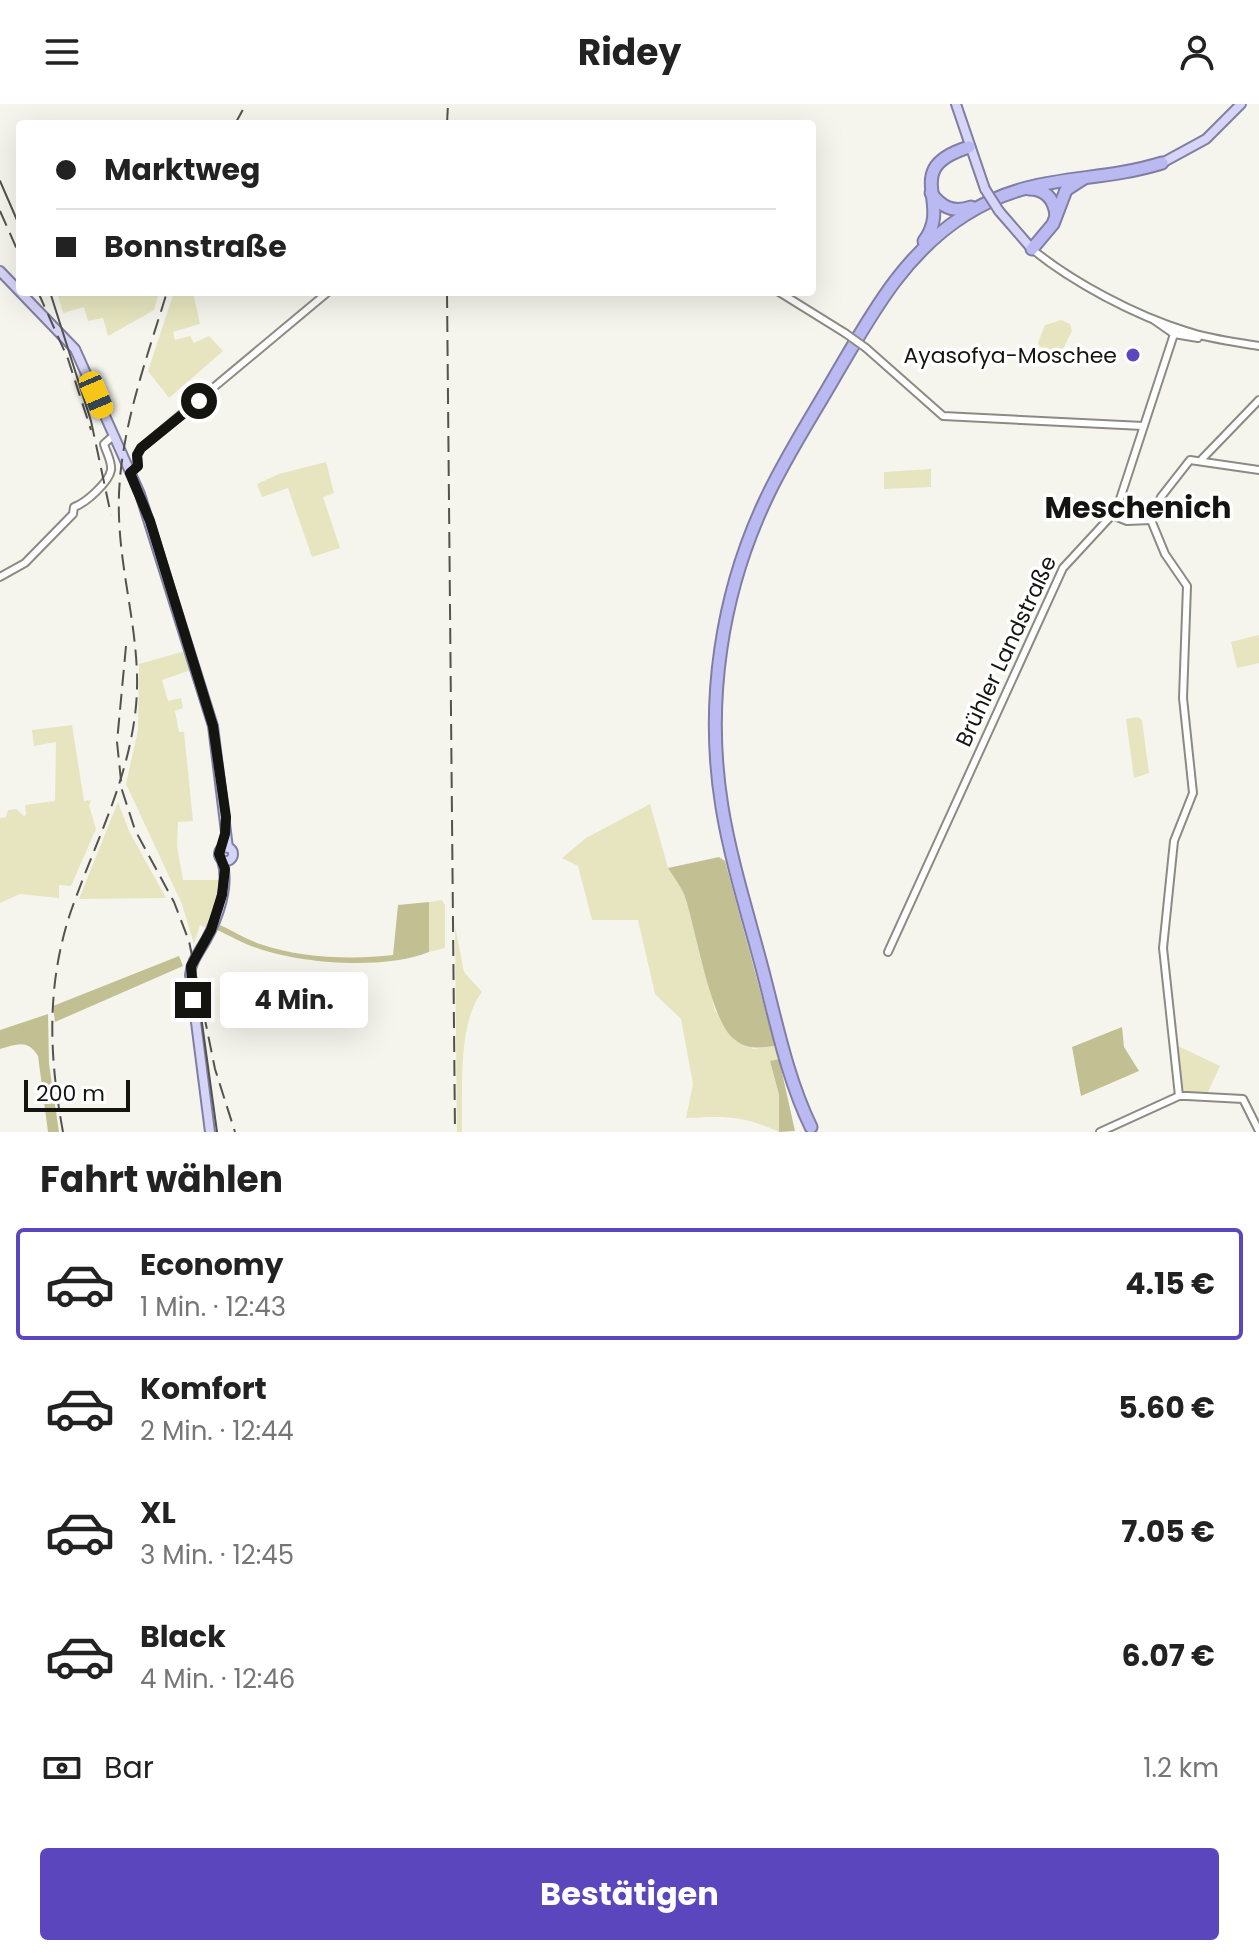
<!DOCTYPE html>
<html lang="de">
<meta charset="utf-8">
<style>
body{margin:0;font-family:Poppins,sans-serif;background:#f2f2f2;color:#222;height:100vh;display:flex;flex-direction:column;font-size:30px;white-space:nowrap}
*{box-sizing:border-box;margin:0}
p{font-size:26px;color:#767676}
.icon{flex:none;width:44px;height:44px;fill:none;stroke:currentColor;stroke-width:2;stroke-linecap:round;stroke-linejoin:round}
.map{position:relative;height:1028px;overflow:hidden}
.sheet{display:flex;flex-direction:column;background:#fff;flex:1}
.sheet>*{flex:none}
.banner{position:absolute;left:16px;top:16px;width:800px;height:176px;border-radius:8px;box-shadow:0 8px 32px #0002;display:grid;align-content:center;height:176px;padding:0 40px;background:#fff}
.scale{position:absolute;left:24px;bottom:20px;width:106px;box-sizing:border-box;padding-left:8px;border:4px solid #141411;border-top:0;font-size:22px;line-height:28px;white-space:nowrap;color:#141411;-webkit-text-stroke:6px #fff;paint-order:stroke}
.end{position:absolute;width:36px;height:36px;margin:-18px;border:10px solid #141411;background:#fff;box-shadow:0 0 0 4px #fff}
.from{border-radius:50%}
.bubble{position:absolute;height:56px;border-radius:8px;background:#fff;box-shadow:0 8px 32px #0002;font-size:26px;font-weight:700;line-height:56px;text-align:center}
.car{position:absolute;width:24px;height:48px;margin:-24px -12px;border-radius:10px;box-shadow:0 0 6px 2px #0007;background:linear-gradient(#f5c518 24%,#345 0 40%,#f5c518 0 76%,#345 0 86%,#f5c518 0)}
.banner b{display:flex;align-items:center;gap:28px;height:76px;font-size:30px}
.banner b+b{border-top:2px solid #e0e0e0}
.banner i{width:20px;height:20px;background:#222}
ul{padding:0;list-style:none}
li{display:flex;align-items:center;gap:24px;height:112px;margin:0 16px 12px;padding:0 24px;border:4px solid transparent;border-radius:8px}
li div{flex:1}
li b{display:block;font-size:30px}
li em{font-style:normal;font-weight:700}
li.selected{border-color:#5b46be}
li>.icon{width:72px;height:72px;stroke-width:1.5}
h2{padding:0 40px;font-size:36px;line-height:96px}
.pay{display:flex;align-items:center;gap:20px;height:88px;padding:0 40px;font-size:30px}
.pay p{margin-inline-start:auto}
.button{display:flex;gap:16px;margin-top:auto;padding:16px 40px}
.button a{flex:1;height:92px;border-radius:8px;background:#5b46be;color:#fff;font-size:32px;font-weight:700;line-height:92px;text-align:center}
header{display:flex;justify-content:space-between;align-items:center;height:104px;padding:0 40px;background:#fff;font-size:36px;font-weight:700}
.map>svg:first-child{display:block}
.green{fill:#e6e5bf}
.forest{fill:#c2c093}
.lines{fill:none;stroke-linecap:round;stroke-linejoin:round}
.minor-casing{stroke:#8b8b83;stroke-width:10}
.major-casing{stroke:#807fa3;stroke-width:12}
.highway-casing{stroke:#807fa3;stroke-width:15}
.minor{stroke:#fff;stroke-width:6}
.major{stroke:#d6d5f7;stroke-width:8}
.highway{stroke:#bab9f1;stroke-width:11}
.tram{stroke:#52524e;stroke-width:2}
.rail{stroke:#52524e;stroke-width:2;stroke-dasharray:16 8;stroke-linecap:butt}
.minor-bridge-casing{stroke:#8b8b83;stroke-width:10;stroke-linecap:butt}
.major-bridge-casing{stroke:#807fa3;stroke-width:12;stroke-linecap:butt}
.minor-bridge{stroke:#fff;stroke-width:6}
.major-bridge{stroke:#d6d5f7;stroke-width:8}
.route{stroke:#141411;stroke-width:10}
.poi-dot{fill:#5b46be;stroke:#fff;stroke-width:3}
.labels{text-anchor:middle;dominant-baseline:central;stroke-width:7;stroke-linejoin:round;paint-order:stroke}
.poi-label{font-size:22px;fill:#141411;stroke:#fff;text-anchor:end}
.street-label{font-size:22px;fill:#141411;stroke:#fff}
.district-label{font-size:30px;font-weight:bold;fill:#141411;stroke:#fff}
</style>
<header><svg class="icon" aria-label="menu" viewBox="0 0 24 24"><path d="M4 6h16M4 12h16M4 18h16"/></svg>Ridey<svg class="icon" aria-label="person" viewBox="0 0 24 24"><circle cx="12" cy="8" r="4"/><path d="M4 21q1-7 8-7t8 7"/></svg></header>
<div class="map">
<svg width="1259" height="1028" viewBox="0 0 1259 1028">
<rect width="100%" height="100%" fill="#f5f5ed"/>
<g class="green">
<path d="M57 188H159L154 206 108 232 103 214 88 217 84 203 63 209Z"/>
<path d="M174 188H193L200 220 173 228 175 236 190 232 194 239 209 232 223 247 169 294 148 267Z"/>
<path d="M1061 216 1070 220 1072 227 1064 243 1057 249 1040 243 1038 239 1045 221Z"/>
<path d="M326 358 334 389 323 393 340 444 312 453 288 384 262 393 257 380 279 370Z"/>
<path d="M931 365V383L884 385V368Z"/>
<path d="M1259 531V559L1237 564 1231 538Z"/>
<path d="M185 547 191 566 162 576 168 597 181 594 183 604 175 607 179 628H184L193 717 178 718 177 743 183 776H220L216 801 207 824 200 821 194 840 182 800 126 680 138 626 139 560Z"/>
<path d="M1138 613 1142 616 1149 669 1134 674 1126 615Z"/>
<path d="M72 621 84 697 91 696 89 702 96 725 71 782 59 781V794L20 790 0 799V714L6 713 8 706 16 705 24 712 26 711 25 701 55 697 56 638 34 642 32 626Z"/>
<path d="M118 698 129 727 166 794 79 795Z"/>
<path d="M650 700 668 764 683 786 698 833 715 907 753 945 775 942 779 955 770 957 779 991V1028C740 1011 728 1012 686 1014L693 980 681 915 655 890 638 816H592L578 762 562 754 586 734Z"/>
<path d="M442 796 445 801V844L429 848V798Z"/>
<path d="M455 822 464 868 482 888C457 919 463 989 462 1028H457Z"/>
<path d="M1178 942 1220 962 1207 990 1181 987Z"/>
</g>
<g class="forest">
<path d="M719 753 725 757 775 942C759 944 747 946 734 935 710 917 696 823 684 790 680 781 673 772 668 764Z"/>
<path d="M429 798V848C384 866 302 860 257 844 243 840 231 832 217 826L220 821C233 827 246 835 260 840 299 854 352 856 393 851L398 801Z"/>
<path d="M179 852 183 862 55 918 53 902Z"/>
<path d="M48 910 49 960 59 1028H48L38 952C28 935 17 940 0 945V926Z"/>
<path d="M1122 923 1124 943 1139 967 1081 992 1072 943Z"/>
<path d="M779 955 795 1027 779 1028V991L770 957Z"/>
</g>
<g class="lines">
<g class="minor-casing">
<g id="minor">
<path d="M1032 145C1072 178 1136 212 1186 227 1209 235 1235 238 1259 242"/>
<path d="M779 188 845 229"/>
<path d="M1154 216 1174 230 1198 234"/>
<path d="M866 244 943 312 1143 322"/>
<path d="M1202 355 1259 296"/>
<path d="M130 369 138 362 137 351 141 344 328 188"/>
<path d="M1112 411 1127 417 1151 416"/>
<path d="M1151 416 1165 450 1187 482 1183 594 1193 689 1174 737 1163 844 1179 992"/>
<path d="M1151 416 1161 393 1190 356 1259 366"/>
<path d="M0 473 25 459 73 410 74 403C86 399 109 378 111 366 112 357 106 348 104 340L113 332"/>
<path d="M888 848 1063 464 1112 411 1120 395 1176 224"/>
<path d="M1100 1028 1179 992H1187L1243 995 1259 1027"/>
</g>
</g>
<g class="major-casing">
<g id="major">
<path d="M956 0 985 85"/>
<path d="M1162 59 1206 35 1241 0"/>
<path d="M999 107 1032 145"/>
<path d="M0 167 75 245 140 390 213 622 228 744"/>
<circle cx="226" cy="750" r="7"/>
<path d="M210 1028 190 871C191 858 199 848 206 836 218 814 230 782 222 756"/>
</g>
</g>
<g class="highway-casing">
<g id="highway">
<path d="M1029 85C1045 85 1054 94 1056 111"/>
<path d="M931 89C942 104 954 109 971 103"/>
<path d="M924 137C954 98 899 65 969 43"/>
<path d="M1032 145 1053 120 1066 86 1083 75"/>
<path d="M811 1023C785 970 774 906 758 849 745 801 730 752 722 703 705 599 721 490 766 395 785 354 811 314 834 274 870 213 903 150 965 111 1034 67 1091 81 1162 59"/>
</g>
</g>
<use href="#minor" class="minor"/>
<use href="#major" class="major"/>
<use href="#highway" class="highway"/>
<g class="tram">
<path d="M0 77 20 123"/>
<path d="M50 188 91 317"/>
<path d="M195 868 217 1028"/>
</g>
<g class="rail">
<path d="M235 20 246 0"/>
<path d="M447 20 448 0"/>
<path d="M0 107 20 152"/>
<path d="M38 188 68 255 91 326"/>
<path d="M447 188 455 1028"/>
<path d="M91 317 111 411"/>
<path d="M126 542 117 638 122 686 135 726 174 798 189 837 215 965 235 1028"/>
<path d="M63 1028C49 952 46 881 71 807 94 741 126 682 135 611 144 543 121 480 119 412 116 337 145 260 167 188"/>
</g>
<g class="minor-bridge-casing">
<path id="minor-bridge" d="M845 229 866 244"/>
</g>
<g class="major-bridge-casing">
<path id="major-bridge" d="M985 85 999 107"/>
</g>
<use href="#minor-bridge" class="minor-bridge"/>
<use href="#major-bridge" class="major-bridge"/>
</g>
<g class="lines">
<path class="route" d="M193 896 191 862 211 826 222 791 225 765 219 750 225 730 226 713 213 622 150 417 130 369 138 362 137 351 141 344 199 297"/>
</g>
<circle class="poi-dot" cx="1133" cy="251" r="8"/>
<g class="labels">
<g class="poi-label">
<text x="1117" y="251">Ayasofya-Moschee</text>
</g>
<g class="street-label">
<text transform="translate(1006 547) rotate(-65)">Brühler Landstraße</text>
</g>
<g class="district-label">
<text x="1138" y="403">Meschenich</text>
</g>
</g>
</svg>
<div class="scale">200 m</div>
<i class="end from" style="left:199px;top:297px"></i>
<i class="end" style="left:193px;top:896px"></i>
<div class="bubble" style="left:220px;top:868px;width:148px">4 Min.</div>
<i class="car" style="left:96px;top:291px;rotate:157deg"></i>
<div class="banner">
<b><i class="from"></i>Marktweg</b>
<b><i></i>Bonnstraße</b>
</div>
</div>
<section class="sheet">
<h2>Fahrt wählen</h2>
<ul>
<li class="selected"><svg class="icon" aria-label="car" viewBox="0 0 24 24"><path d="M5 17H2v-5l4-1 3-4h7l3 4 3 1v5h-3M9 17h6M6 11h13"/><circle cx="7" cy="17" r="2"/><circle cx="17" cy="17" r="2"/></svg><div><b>Economy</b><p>1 Min. · 12:43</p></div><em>4.15 €</em></li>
<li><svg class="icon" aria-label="car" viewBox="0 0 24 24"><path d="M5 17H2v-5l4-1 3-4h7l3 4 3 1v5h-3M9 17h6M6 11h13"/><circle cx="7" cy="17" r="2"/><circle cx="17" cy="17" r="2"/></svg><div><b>Komfort</b><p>2 Min. · 12:44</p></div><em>5.60 €</em></li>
<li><svg class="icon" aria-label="car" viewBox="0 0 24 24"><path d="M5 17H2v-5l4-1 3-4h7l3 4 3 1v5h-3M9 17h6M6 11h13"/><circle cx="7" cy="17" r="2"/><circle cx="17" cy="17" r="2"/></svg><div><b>XL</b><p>3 Min. · 12:45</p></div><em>7.05 €</em></li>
<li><svg class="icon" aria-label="car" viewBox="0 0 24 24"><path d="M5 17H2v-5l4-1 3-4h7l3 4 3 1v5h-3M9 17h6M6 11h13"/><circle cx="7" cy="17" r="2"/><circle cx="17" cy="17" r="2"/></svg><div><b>Black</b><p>4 Min. · 12:46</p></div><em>6.07 €</em></li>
</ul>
<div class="pay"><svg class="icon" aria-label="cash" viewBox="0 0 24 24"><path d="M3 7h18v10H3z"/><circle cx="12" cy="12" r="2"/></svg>Bar<p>1.2 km</p></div>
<div class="button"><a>Bestätigen</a></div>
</section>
